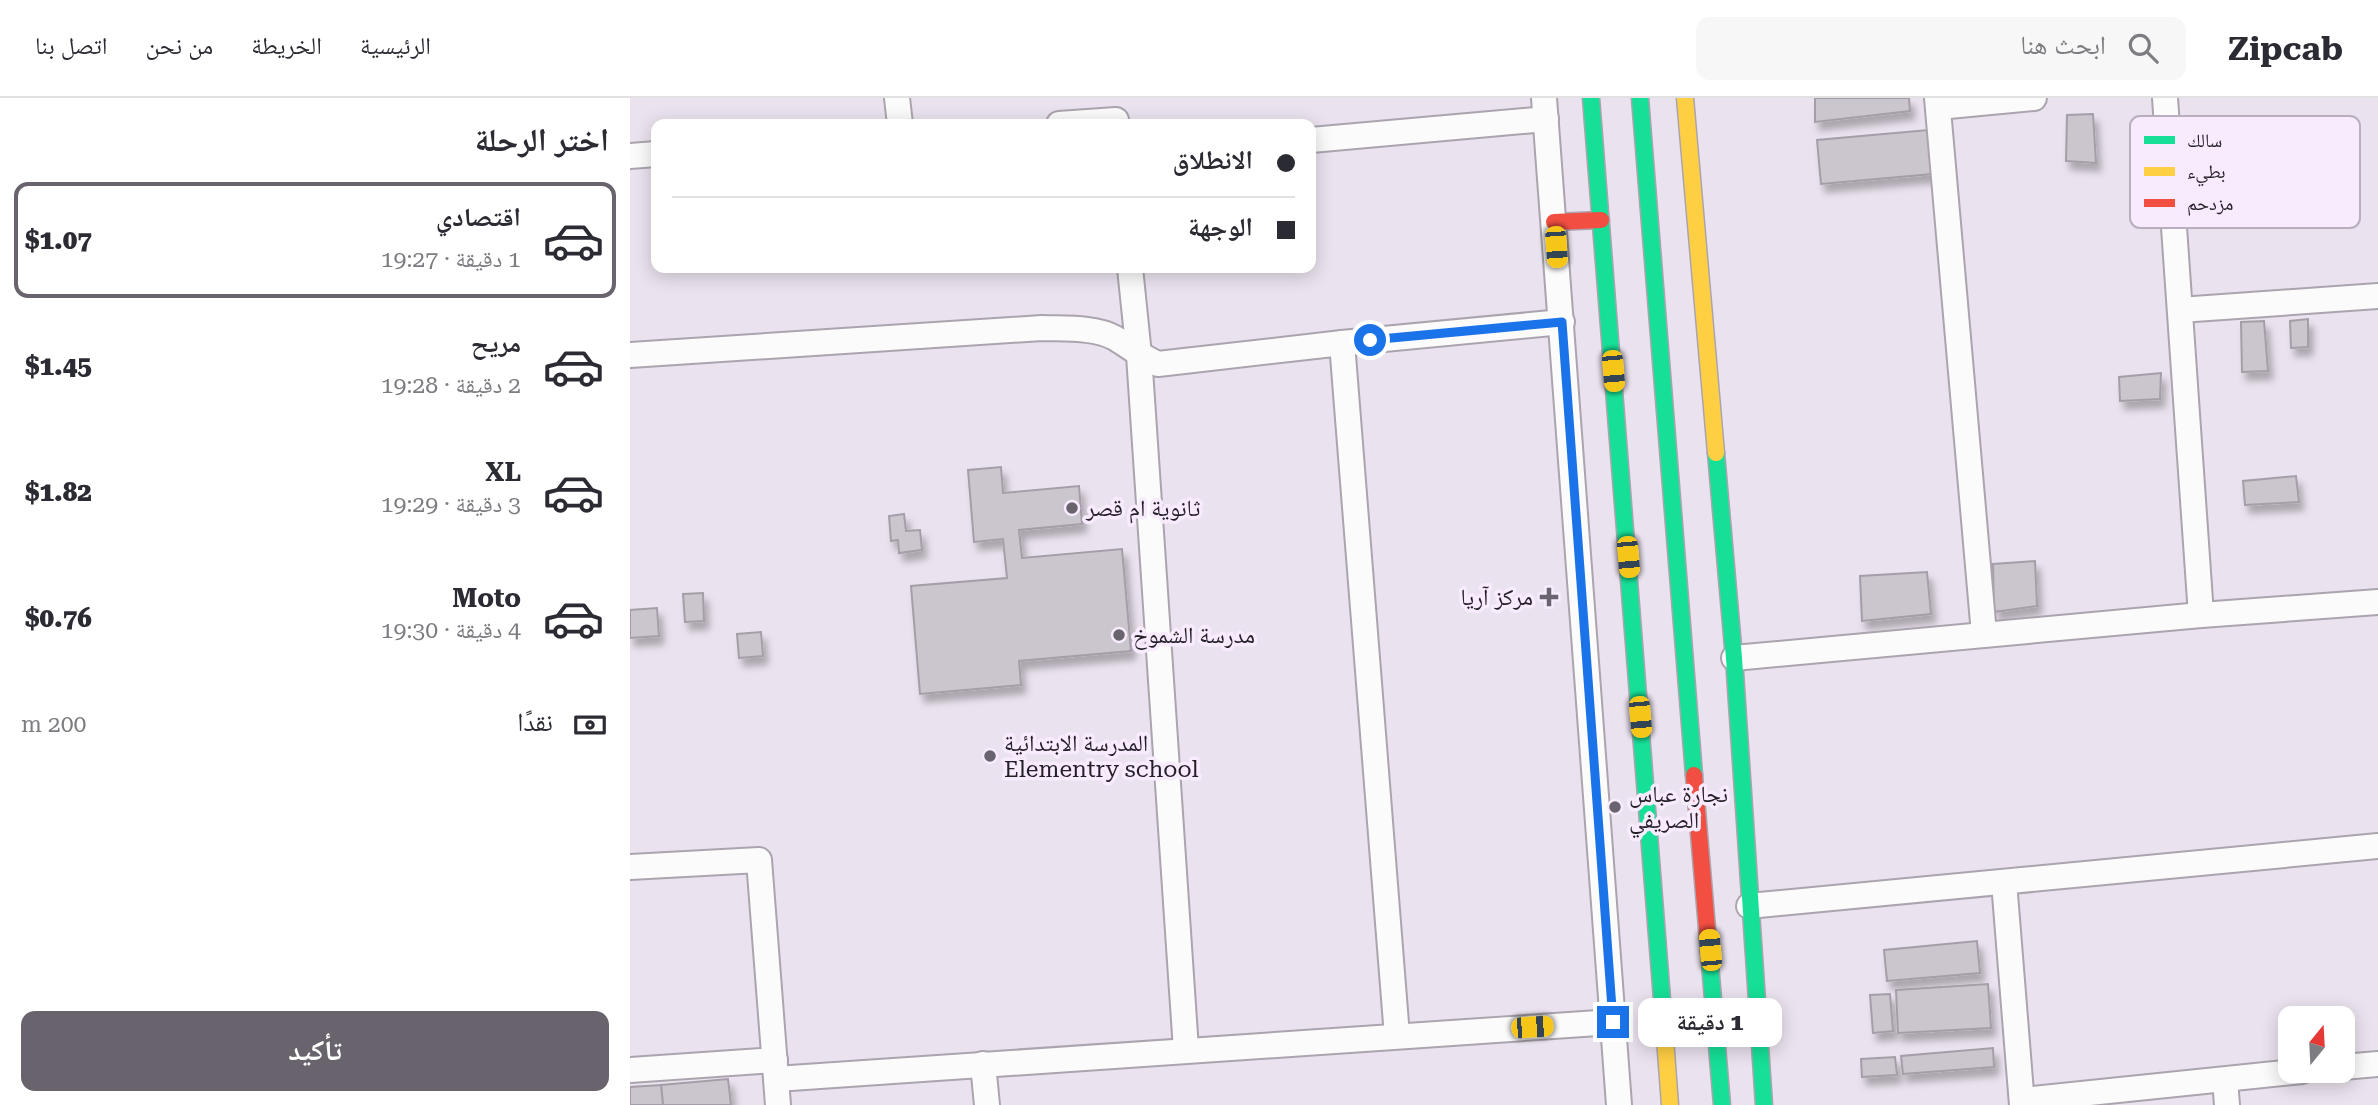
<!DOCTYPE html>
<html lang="ar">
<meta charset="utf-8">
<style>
body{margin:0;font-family:"Roboto Serif","Noto Naskh Arabic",serif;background:#f7f7f7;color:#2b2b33;direction:rtl;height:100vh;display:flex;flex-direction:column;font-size:26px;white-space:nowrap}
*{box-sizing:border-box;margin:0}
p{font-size:23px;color:#7c7c81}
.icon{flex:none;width:38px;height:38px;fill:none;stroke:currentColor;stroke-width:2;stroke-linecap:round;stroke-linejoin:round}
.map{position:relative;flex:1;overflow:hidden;direction:ltr}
.panel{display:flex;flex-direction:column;background:#fff;width:630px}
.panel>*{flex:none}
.guide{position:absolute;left:21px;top:21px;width:665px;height:154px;border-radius:14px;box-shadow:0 4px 18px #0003;direction:rtl;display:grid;align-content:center;height:154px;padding:0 21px;background:#fff}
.needle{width:46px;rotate:18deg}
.tools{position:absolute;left:1648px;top:908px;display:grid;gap:14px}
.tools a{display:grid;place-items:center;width:77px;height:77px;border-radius:14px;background:#fff;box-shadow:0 4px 18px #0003;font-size:35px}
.end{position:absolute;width:32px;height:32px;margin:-16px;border:9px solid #1a73e8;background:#fff;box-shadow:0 0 0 4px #fff}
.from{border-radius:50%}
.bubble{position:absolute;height:49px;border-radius:14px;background:#fff;box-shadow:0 4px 18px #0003;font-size:23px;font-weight:800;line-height:49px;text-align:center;direction:rtl}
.car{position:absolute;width:21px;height:42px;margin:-21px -10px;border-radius:9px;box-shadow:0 0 5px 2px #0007;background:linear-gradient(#f5c518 24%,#345 0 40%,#f5c518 0 76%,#345 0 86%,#f5c518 0)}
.guide b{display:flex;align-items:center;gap:24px;height:66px;font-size:26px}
.guide b+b{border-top:2px solid #e1e1e2}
.guide i{width:18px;height:18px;background:#2b2b33}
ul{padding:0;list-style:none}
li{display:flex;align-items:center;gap:21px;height:116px;margin:0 14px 10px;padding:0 7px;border:4px solid transparent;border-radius:14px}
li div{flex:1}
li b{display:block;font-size:26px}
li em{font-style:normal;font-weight:800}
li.current{border-color:#69636d}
li>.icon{width:63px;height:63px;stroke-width:1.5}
h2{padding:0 21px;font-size:32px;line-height:84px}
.pay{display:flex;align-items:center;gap:18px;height:77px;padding:0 21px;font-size:26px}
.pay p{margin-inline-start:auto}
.primary-button{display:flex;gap:14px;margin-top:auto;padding:14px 21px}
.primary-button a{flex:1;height:80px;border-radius:14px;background:#69636d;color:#fff;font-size:28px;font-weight:800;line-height:80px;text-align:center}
header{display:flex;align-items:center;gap:42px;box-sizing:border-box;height:98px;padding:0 35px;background:#fff;border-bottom:2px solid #e1e1e2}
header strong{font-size:33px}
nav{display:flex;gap:38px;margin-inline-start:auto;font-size:24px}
.search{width:490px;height:63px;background:#f7f7f7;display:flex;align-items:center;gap:18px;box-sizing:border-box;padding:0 24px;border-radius:14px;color:#7c7c81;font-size:26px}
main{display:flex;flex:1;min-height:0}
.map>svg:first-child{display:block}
.building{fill:#cbc5ce;stroke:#a59ea8;stroke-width:2;filter:url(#shadow)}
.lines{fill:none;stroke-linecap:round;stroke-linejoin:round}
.street-casing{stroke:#aba4ae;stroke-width:28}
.fast-casing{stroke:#aba4ae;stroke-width:19}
.slow-casing{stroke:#aba4ae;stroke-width:19}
.jam-casing{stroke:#aba4ae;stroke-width:19}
.street{stroke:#fcfbfc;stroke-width:24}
.fast{stroke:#16e098;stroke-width:16}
.slow{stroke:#ffcf43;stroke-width:16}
.jam{stroke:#f24e42;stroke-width:16}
.route{stroke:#1a73e8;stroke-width:9}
.poi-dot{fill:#69636d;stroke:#f7ebfd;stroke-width:2.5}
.labels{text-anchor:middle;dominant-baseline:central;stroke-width:7;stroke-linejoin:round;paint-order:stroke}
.poi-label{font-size:23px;fill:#241f27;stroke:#f7ebfd;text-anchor:start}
.key{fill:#f7ebfd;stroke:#b8aebd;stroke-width:2}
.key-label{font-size:19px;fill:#241f27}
</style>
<header>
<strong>Zipcab</strong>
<div class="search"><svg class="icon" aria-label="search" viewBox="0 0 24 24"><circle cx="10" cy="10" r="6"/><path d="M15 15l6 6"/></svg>ابحث هنا</div>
<nav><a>الرئيسية</a><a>الخريطة</a><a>من نحن</a><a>اتصل بنا</a></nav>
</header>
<main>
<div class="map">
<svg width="1748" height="1007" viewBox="0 0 1748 1007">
<defs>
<filter id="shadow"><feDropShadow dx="4.5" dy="8" stdDeviation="3.5" flood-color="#0004"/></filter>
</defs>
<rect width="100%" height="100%" fill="#eae2ee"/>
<g class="building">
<path d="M1185 0H1279L1280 13 1185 24Z"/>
<path d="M1463 16 1466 65 1436 63 1437 17Z"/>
<path d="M1298 32 1302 76 1191 86 1187 42Z"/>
<path d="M1678 221V249L1661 250 1660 223Z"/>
<path d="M1634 223 1638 273 1612 274 1611 224Z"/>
<path d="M1531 275 1530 301 1490 303 1489 279Z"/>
<path d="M371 369 373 395 449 388 452 426 389 432 392 460 492 451 501 553 389 563 391 587 290 596 281 488 377 480 373 441 344 444 338 372Z"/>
<path d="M1666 378 1669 404 1615 407 1613 383Z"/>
<path d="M274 416 276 433 290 432 292 452 269 455 268 442 261 443 259 418Z"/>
<path d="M1405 463 1407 508 1364 514 1363 466Z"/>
<path d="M1297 474 1301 516 1232 523 1230 478Z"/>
<path d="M73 495 74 523 55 524 53 496Z"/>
<path d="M27 510 29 538 0 540V512Z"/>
<path d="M131 534 133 558 109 560 107 536Z"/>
<path d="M1347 843 1350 875 1257 883 1254 852Z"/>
<path d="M1358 886 1361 930 1268 935 1266 892Z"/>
<path d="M1260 896 1263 933 1243 935 1240 897Z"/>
<path d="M1363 950 1364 969 1273 976 1271 958Z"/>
<path d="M1265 959 1267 977 1232 979 1231 961Z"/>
<path d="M98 981 101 1007H33L31 987Z"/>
<path d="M31 987 33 1007H0V989Z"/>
</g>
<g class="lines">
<g class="street-casing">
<g id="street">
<path d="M267 0 270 26"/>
<path d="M914 0 989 1007"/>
<path d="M1307 0 1354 536"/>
<path d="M1535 0 1571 517"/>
<path d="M1308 9 1404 0"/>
<path d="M429 26 486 22"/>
<path d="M681 42 916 21"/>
<path d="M0 58 26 56"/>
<path d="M500 170 509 257 556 952"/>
<path d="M1550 212 1748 198"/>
<path d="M712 245 767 938"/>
<path d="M0 257 412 230C435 231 465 229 485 240 500 249 512 259 528 266L712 245 932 224"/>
<path d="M1104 560 1571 517 1748 504"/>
<path d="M0 769 129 762 148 1007"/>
<path d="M1374 784 1392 1007"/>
<path d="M1119 808 1748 748"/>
<path d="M353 966 357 1007"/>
<path d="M1713 969 1748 966"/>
<path d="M0 972 145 962"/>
<path d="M146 981 983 924"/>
<path d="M1595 982 1597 1007"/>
<path d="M1392 1002 1672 973"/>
</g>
</g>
<g class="fast-casing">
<g id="fast">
<path d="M961 0 1033 914"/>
<path d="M1010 0 1064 677"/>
<path d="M1086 355 1104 560 1134 1007"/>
<path d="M1079 854 1092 1007"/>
</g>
</g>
<g class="slow-casing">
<g id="slow">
<path d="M1055 0 1086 355"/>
<path d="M1033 914 1040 1007"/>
</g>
</g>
<g class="jam-casing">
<g id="jam">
<path d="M924 124 971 122"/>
<path d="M1064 677 1079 854"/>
</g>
</g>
<use href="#street" class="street"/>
<use href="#fast" class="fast"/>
<use href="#slow" class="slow"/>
<use href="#jam" class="jam"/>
</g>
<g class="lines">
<path class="route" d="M740 242 932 224 983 924"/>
</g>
<g class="poi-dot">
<circle cx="442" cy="410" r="7"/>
<path d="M915.5 488.5h7v7h7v7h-7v7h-7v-7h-7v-7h7z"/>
<circle cx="489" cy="537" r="7"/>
<circle cx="360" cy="658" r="7"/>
<circle cx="985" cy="709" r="7"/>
</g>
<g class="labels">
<g class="poi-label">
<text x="456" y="410">ثانوية ام قصر</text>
<text x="903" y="499" text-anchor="end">مركز آريا</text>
<text x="503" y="537">مدرسة الشموخ</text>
<text x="374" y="645">المدرسة الابتدائية<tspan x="374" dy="26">Elementry school</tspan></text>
<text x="999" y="696">نجارة عباس<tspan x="999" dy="26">الصريفي</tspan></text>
</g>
</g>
<rect x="1500" y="18" width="230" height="112" rx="10" class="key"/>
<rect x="1514" y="38" width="31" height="8" fill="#16e098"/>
<rect x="1514" y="69" width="31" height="9" fill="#ffcf43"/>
<rect x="1514" y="101" width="31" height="8" fill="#f24e42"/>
<g class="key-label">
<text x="1557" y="49">سالك</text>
<text x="1557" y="80">بطيء</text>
<text x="1557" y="112">مزدحم</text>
</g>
</svg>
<div class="tools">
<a><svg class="needle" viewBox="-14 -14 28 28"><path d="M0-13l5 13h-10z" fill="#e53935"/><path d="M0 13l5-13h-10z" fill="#7c7c81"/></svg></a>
</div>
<i class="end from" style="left:740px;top:242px"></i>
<i class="end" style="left:983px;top:924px"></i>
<div class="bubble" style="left:1008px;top:900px;width:144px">1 دقيقة</div>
<i class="car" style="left:926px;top:149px;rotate:176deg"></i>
<i class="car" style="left:983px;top:273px;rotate:175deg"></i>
<i class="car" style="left:998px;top:459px;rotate:175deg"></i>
<i class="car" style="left:1010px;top:619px;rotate:175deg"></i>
<i class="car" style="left:1080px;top:852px;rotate:355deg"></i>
<i class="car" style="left:902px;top:929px;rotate:86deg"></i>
<div class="guide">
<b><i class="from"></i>الانطلاق</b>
<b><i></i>الوجهة</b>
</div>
</div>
<section class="panel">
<h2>اختر الرحلة</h2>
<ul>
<li class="current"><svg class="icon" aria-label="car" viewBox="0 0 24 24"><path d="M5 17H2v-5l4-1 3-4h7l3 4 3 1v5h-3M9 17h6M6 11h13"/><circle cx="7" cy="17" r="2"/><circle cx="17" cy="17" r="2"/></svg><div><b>اقتصادي</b><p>1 دقيقة · 19:27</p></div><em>$1.07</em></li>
<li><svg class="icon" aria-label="car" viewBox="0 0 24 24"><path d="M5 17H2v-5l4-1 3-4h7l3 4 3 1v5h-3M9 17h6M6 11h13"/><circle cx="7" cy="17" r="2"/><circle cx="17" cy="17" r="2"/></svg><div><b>مريح</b><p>2 دقيقة · 19:28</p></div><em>$1.45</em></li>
<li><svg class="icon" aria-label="car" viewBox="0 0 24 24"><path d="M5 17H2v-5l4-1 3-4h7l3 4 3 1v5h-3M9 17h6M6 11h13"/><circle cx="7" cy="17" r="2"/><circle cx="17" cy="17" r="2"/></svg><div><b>XL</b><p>3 دقيقة · 19:29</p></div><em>$1.82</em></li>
<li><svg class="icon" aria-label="car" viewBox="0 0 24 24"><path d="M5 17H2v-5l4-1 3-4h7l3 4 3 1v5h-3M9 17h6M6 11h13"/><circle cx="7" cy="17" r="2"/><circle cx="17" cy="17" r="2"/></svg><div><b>Moto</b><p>4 دقيقة · 19:30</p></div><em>$0.76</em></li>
</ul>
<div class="pay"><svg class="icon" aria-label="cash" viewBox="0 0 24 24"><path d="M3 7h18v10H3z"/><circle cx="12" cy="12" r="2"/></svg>نقدًا<p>200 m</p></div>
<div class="primary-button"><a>تأكيد</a></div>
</section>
</main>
